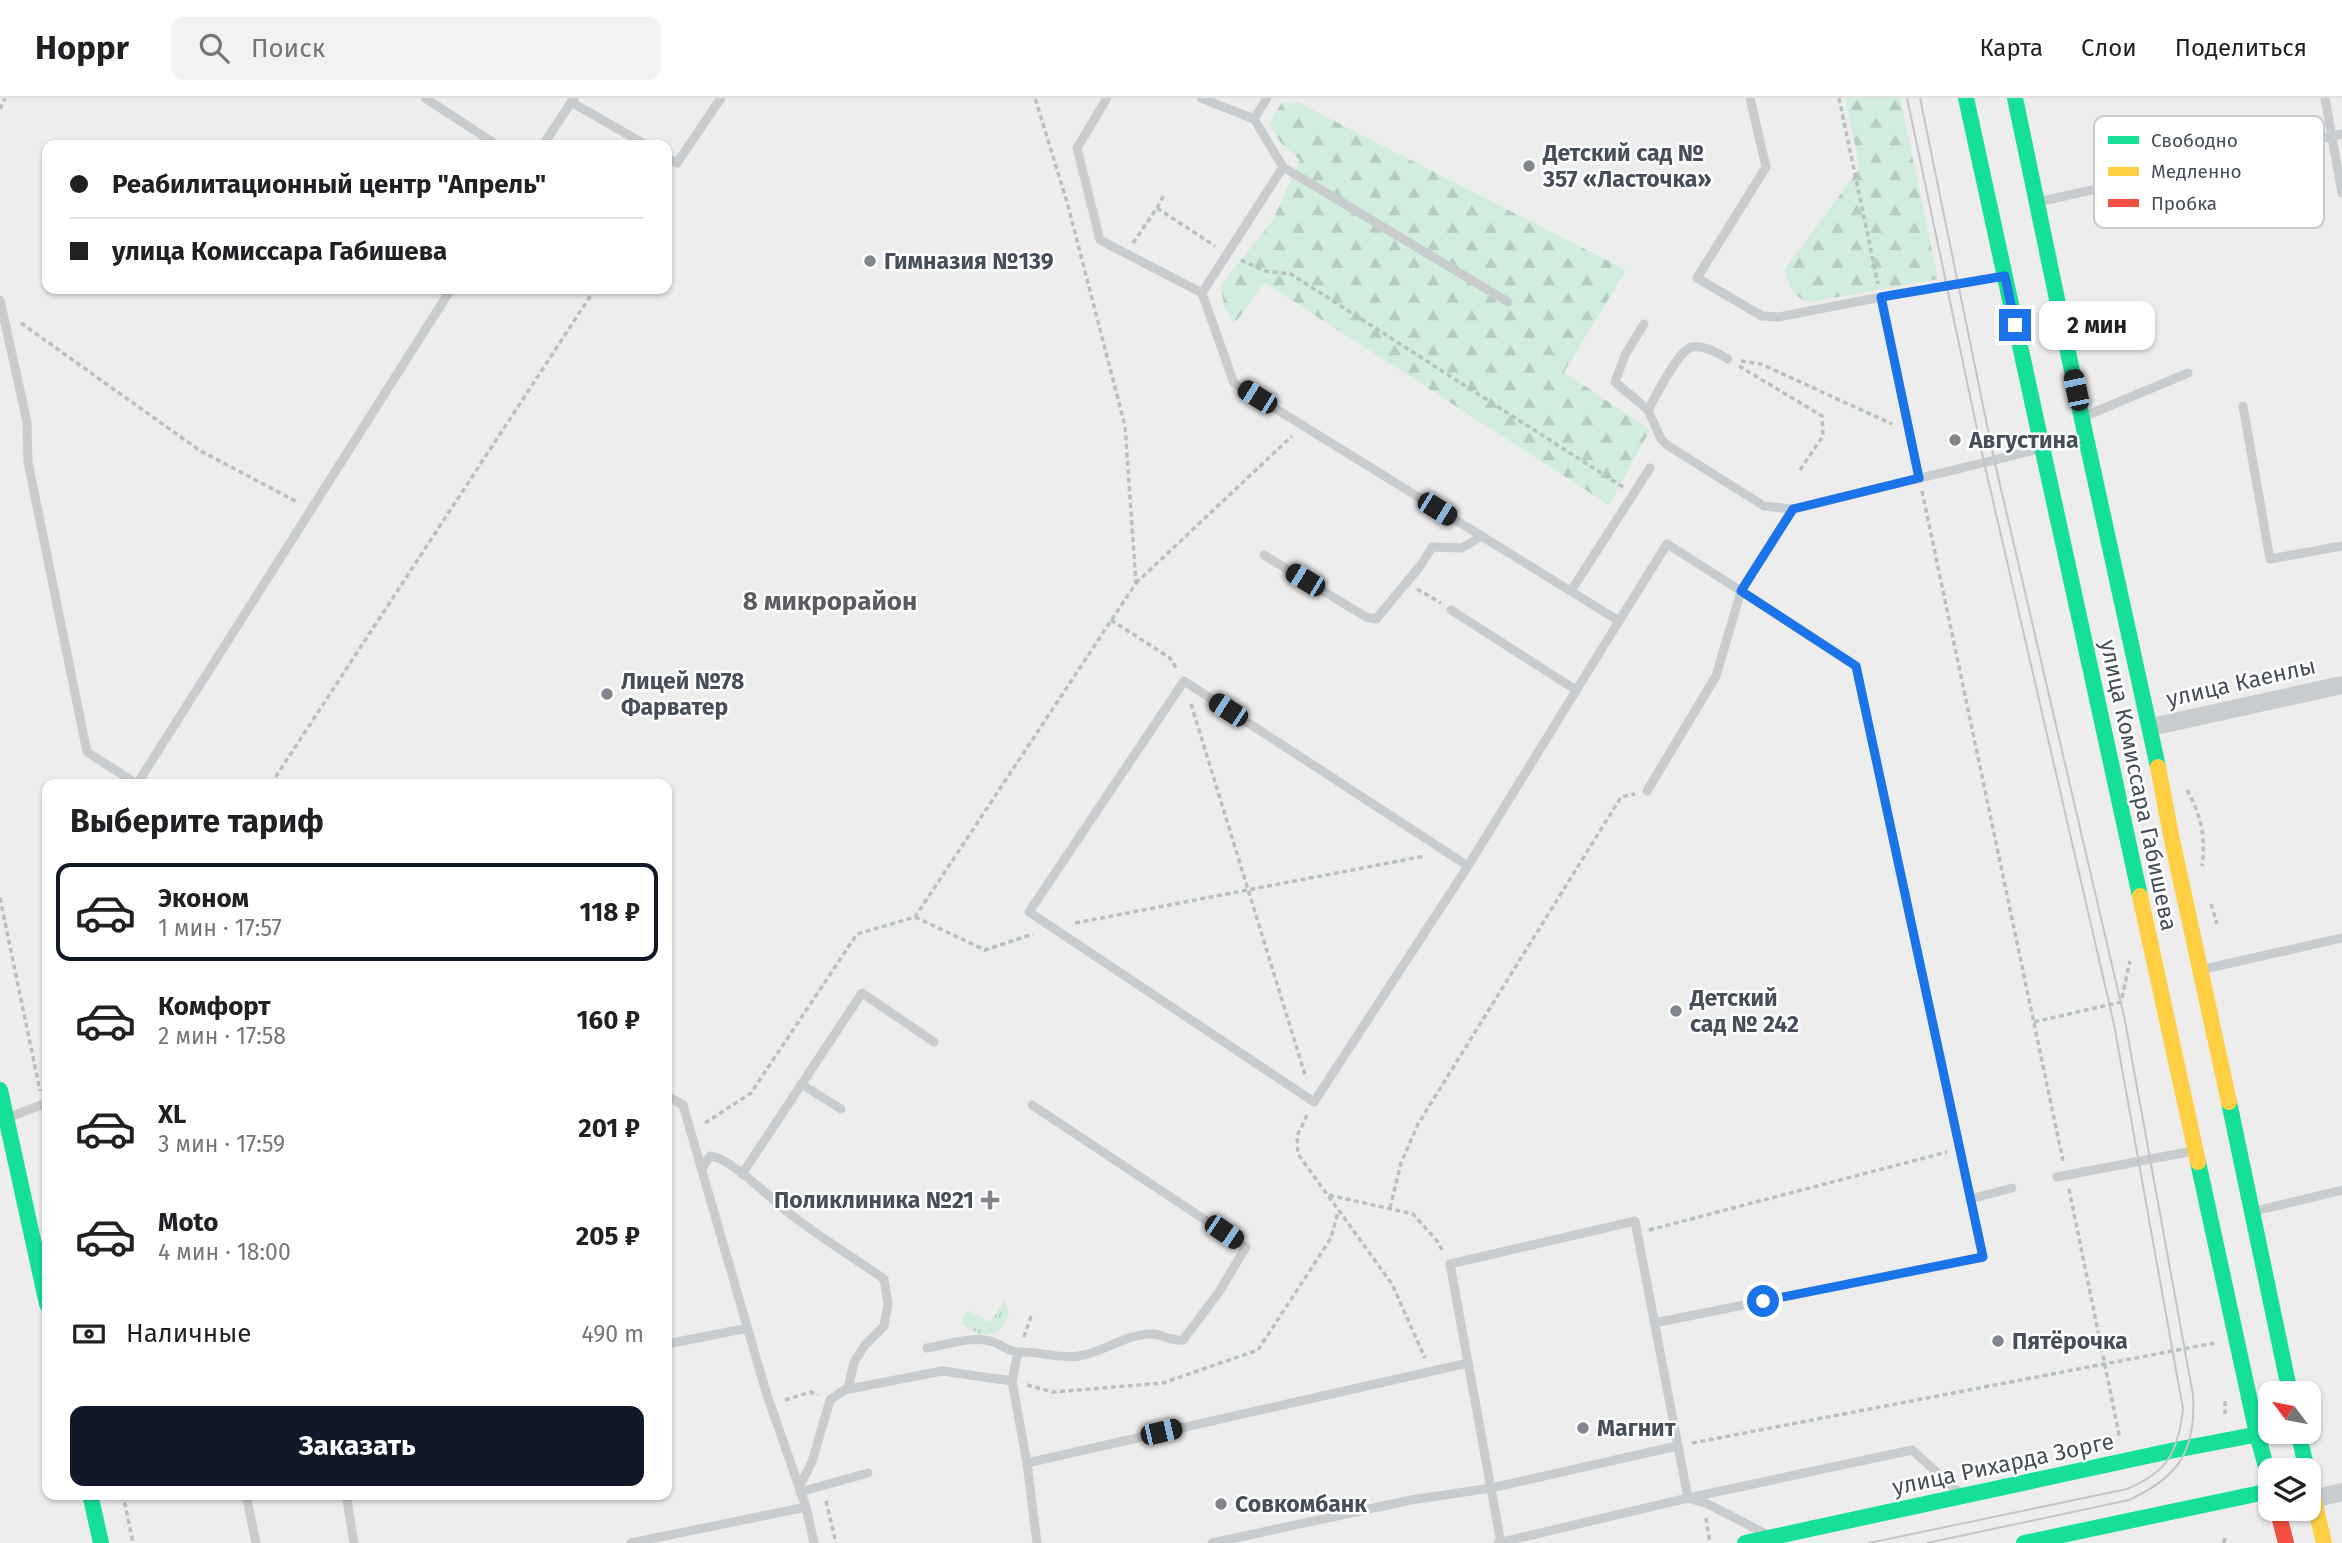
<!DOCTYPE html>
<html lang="ru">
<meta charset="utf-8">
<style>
body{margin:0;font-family:"Fira Sans",sans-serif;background:#f2f2f2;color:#202124;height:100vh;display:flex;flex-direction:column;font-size:26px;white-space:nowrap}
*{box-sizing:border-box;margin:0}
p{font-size:23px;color:#757577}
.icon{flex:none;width:38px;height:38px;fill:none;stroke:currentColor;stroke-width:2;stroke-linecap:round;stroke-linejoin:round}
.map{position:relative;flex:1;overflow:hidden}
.details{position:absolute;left:42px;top:681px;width:630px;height:721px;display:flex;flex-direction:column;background:#fff;border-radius:14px;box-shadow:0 2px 5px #0004}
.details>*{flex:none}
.guide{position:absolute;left:42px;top:42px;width:630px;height:154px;border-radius:14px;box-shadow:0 2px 5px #0004;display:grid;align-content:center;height:154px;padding:0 28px;background:#fff}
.needle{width:46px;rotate:302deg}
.buttons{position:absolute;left:2258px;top:1283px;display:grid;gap:14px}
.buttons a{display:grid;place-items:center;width:63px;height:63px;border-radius:14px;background:#fff;box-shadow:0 2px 5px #0004;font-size:35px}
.end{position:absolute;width:32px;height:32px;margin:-16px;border:9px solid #1a73e8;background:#fff;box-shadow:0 0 0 4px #fff}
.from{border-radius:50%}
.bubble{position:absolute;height:49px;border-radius:14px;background:#fff;box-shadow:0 2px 5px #0004;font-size:23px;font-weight:700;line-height:49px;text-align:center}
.car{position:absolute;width:21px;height:42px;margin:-21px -10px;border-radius:9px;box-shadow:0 0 5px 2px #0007;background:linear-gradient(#222 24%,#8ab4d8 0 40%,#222 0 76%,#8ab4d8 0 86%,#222 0)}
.guide b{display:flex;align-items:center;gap:24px;height:66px;font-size:26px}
.guide b+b{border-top:2px solid #e0e0e0}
.guide i{width:18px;height:18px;background:#202124}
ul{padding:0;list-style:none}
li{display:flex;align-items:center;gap:21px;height:98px;margin:0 14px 10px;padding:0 14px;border:4px solid transparent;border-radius:14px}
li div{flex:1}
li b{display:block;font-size:26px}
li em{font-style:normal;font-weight:700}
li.current{border-color:#111827}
li>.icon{width:63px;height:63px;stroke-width:1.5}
h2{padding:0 28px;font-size:32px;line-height:84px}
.pay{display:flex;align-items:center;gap:18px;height:77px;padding:0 28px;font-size:26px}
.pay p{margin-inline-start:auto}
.cta{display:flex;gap:14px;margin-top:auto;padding:14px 28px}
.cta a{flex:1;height:80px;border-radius:14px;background:#111827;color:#fff;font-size:28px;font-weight:700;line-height:80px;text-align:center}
header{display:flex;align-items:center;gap:42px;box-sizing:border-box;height:98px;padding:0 35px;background:#fff;border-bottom:2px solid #e0e0e0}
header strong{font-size:33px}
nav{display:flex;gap:38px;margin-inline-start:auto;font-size:24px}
.search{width:490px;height:63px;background:#f2f2f2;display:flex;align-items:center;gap:18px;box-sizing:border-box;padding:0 24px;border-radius:14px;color:#757577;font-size:26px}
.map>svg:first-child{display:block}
.grass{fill:url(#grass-tufts)}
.forest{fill:url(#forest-firs)}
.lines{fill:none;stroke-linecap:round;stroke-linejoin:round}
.path{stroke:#b7c2c0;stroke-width:3.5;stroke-dasharray:5 3.5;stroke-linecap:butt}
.lane{stroke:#c9ccce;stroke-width:9}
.street{stroke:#c9ccce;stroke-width:18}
.fast{stroke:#16e098;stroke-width:16}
.slow{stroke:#ffcf43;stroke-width:16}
.jam{stroke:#f24e42;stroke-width:16}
.tram{stroke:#c4c5c8;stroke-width:2}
.route{stroke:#1a73e8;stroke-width:9}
.poi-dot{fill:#81868d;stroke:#fff;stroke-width:2.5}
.labels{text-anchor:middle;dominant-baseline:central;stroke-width:5;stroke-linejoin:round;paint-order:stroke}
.poi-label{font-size:23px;font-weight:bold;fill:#464e59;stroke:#fff;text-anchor:start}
.street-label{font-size:23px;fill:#464e59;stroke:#fff}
.quarter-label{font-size:26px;font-weight:bold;fill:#5a5c61;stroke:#fff}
.key{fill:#fff;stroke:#c8cacd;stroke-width:2}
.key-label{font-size:19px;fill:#464e59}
</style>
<header>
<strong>Hoppr</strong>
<div class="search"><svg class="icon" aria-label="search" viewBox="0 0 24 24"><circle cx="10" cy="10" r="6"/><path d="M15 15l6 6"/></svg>Поиск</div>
<nav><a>Карта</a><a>Слои</a><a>Поделиться</a></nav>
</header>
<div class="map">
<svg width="2342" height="1445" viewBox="0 0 2342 1445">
<defs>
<pattern id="grass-tufts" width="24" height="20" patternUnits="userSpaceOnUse" patternTransform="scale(1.75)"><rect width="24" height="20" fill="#d2ecde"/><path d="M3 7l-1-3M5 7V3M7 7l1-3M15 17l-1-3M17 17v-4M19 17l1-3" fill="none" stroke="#b6ccc1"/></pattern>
<pattern id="forest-firs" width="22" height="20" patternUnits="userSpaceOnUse" patternTransform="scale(1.75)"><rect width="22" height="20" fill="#d2ecde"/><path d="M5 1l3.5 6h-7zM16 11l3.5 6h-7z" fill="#b6ccc1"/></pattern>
</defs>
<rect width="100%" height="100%" fill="#eeeded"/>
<path class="grass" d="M1005 1202 1009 1216 1004 1227 996 1236H979L961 1225 968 1212 990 1225Z"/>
<g class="forest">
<path d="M1845 0H1900L1938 181 1810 204C1793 200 1788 188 1785 171L1860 70Z"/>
<path d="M1297 4 1626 172 1564 274 1650 332 1609 407 1265 185 1234 226 1225 209 1220 188 1273 122 1300 62 1281 45 1269 26 1281 6Z"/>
</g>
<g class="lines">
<g class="path">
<path d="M1839 0 1878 186"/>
<path d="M0 11 5 0"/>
<path d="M1157 110 1165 95"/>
<path d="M1133 145 1157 110 1215 148"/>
<path d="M1241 162 1265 173 1291 176 1623 389"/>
<path d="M21 225 199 352 299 405"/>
<path d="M1741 263 1761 266 1892 326"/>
<path d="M1739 268 1822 318 1823 338 1798 375"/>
<path d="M1922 393 2063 1063"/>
<path d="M1136 485 1292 338"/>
<path d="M1417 491 1441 505"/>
<path d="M1111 522 1170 560 1176 570"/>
<path d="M1191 606 1306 980"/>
<path d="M271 686 595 191"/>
<path d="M2187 692C2201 717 2206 740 2202 768"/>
<path d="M0 800 40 993"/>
<path d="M2211 806 2217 826"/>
<path d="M915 819 985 852 1033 836"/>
<path d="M1075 825 1425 758"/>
<path d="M2034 924 2121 904 2130 863"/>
<path d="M1307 1017 1297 1038 1298 1056 1392 1186 1425 1260"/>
<path d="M705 1025 751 995 857 836 915 819 1136 485 1125 328 1067 104 1035 0"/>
<path d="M2069 1091 2120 1341"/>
<path d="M1329 1097 1413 1116 1437 1143 1444 1155"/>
<path d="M1390 1110 1401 1065 1418 1026 1621 699 1635 696"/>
<path d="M1649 1132 1947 1054"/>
<path d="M1024 1239 1032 1215"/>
<path d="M1027 1287 1053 1294 1163 1285 1258 1252 1331 1140 1338 1114"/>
<path d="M785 1302 810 1294 818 1297"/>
<path d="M2225 1303V1316"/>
<path d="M1692 1345 2214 1245"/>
<path d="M123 1396 133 1445"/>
<path d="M826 1403 836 1445"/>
<path d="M1706 1420 1710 1445"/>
<path d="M2224 1445 2225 1439"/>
</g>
<g class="lane">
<path d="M425 0 497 47"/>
<path d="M1107 0 1077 50 1100 142 1202 195 1234 285 1619 523 1667 446 1741 493 1716 578 1647 693"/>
<path d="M1201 0 1254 21"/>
<path d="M1750 0 1766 69 1697 180 1762 218 1778 219 1881 199 2003 178"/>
<path d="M2325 0 2342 95"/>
<path d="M571 4 646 47"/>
<path d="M543 47 574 0"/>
<path d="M667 60 677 65 721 0"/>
<path d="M1283 69 1508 204"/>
<path d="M2038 104 2342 36"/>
<path d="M1202 195 1283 69 1254 21 1267 0"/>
<path d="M1881 199 1919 380"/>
<path d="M0 202 27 324 28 364 87 654 137 686"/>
<path d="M1644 226 1625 257 1615 284 1648 312 1661 341 1667 347 1764 408 1793 411"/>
<path d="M2243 308 2270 461 2342 448"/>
<path d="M1648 312C1656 298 1678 252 1692 249 1706 247 1717 255 1728 261"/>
<path d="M2083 319 2188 275"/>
<path d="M1264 457 1366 519 1376 521 1421 467 1432 449 1462 450 1482 438"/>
<path d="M1571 493 1650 370"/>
<path d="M1451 512 1576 592"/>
<path d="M137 686 451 191"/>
<path d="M1468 768 1184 583 1029 814 1314 1004 1468 768 1619 523"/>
<path d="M2204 871 2342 840"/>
<path d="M801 986 841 1011"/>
<path d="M667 998 683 1007 766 1294 806 1409 814 1445"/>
<path d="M1032 1007 1246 1149 1219 1194 1183 1242C1172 1244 1163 1236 1152 1236 1125 1236 1104 1254 1079 1258 1059 1261 1039 1253 1018 1254L1012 1283 1027 1365 1037 1445"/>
<path d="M7 1020 47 1005"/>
<path d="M702 1071 710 1058C733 1060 777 1108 798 1122 826 1143 856 1161 884 1181L888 1206 884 1228 865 1247 854 1264 848 1291"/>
<path d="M742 1076 862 895 934 944"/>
<path d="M2057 1079 2193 1053"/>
<path d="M1970 1101 2012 1090"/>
<path d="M2255 1113 2342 1092"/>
<path d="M1654 1225 1983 1159 1856 568 1741 493 1793 411 2085 340"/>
<path d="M667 1246 748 1230"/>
<path d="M927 1250C946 1247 974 1237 993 1244 1002 1247 1008 1253 1018 1254"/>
<path d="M1027 1365 1468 1265"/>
<path d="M799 1389 812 1364 830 1302 844 1292 942 1273 1012 1283"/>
<path d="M800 1394 868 1375"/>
<path d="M246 1396 256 1445"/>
<path d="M346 1396 354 1445"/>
<path d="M631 1445 806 1409"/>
<path d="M1212 1445 1411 1402 1491 1390 1677 1348"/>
<path d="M1498 1445 1688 1400 1912 1352 1960 1395"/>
<path d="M1501 1445 1450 1166 1635 1123 1688 1400 1708 1406 1766 1436"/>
</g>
<g class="street">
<path d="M2151 629 2342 587"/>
<path d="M2313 1401 2342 1394"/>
</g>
<g class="fast">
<path d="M1966 0 2140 798"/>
<path d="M2015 0 2086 340 2158 669"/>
<path d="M0 992 47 1206"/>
<path d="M2229 1004 2290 1295"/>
<path d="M2198 1064 2257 1336 2270 1383"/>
<path d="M2298 1334 2307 1372"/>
<path d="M90 1396 101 1445"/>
<path d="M1745 1445 2175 1352 2270 1334"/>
<path d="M2024 1445 2270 1393"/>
</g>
<g class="slow">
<path d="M2158 669 2172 742 2229 1004"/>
<path d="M2140 798 2198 1064"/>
<path d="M2308 1377 2324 1445"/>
</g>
<path class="jam" d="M2277 1410 2286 1445"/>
<g class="tram">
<path d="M1920 0 1994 361 2125 923 2193 1297C2196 1353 2179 1379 2129 1402L1927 1445"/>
<path d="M1869 1445 2127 1391C2168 1374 2178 1354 2183 1311L2114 926 1984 364 1907 0"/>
</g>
</g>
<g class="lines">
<path class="route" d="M1763 1203 1983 1159 1856 568 1741 493 1793 411 1919 380 1881 199 2005 178 2015 227"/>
</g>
<g class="poi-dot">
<circle cx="1529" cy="68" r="7"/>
<circle cx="870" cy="163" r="7"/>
<circle cx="1955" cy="342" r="7"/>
<circle cx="607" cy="596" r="7"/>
<circle cx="1676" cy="913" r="7"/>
<path d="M986.5 1091.5h7v7h7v7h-7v7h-7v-7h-7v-7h7z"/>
<circle cx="1998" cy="1243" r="7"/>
<circle cx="1583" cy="1330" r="7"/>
<circle cx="1221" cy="1406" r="7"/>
</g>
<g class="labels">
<g class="poi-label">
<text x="1543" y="55">Детский сад №<tspan x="1543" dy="26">357 «Ласточка»</tspan></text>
<text x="884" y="163">Гимназия №139</text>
<text x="1969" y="342">Августина</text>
<text x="621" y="583">Лицей №78<tspan x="621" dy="26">Фарватер</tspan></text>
<text x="1690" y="900">Детский<tspan x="1690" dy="26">сад № 242</tspan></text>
<text x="974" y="1102" text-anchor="end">Поликлиника №21</text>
<text x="2012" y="1243">Пятёрочка</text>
<text x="1597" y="1330">Магнит</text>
<text x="1235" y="1406">Совкомбанк</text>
</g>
<g class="street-label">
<text transform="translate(2241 584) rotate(-13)">улица Каенлы</text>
<text transform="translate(2139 687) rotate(78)">улица Комиссара Габишева</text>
<text transform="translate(2003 1366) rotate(-12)">улица Рихарда Зорге</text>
</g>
<g class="quarter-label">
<text x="830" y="503">8 микрорайон</text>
</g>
</g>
<rect x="2094" y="18" width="230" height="112" rx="10" class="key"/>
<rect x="2108" y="38" width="31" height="8" fill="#16e098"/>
<rect x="2108" y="69" width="31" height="9" fill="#ffcf43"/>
<rect x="2108" y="101" width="31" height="8" fill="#f24e42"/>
<g class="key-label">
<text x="2151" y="49">Свободно</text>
<text x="2151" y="80">Медленно</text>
<text x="2151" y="112">Пробка</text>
</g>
</svg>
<div class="buttons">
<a><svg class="needle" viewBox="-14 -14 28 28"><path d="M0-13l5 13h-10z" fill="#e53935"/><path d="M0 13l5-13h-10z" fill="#757577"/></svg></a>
<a><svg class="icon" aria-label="layers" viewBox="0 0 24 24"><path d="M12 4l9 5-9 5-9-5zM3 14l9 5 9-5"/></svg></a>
</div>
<i class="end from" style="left:1763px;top:1203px"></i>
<i class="end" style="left:2015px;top:227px"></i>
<div class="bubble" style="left:2039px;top:203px;width:116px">2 мин</div>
<i class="car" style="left:2076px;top:292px;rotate:348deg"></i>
<i class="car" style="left:1257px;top:299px;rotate:302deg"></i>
<i class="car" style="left:1437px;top:411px;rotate:122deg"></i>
<i class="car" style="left:1305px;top:482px;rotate:301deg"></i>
<i class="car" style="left:1228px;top:612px;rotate:303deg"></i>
<i class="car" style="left:1224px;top:1134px;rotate:124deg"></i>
<i class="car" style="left:1161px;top:1334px;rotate:77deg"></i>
<div class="guide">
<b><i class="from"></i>Реабилитационный центр &quot;Апрель&quot;</b>
<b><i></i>улица Комиссара Габишева</b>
</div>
<section class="details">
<h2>Выберите тариф</h2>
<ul>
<li class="current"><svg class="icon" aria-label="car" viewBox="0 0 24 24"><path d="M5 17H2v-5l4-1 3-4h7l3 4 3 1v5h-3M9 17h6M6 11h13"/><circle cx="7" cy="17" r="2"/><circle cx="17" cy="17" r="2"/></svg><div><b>Эконом</b><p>1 мин · 17:57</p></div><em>118 ₽</em></li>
<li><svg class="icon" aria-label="car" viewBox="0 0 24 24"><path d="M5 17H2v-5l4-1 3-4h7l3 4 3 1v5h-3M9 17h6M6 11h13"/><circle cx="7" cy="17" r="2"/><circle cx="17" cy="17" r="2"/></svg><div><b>Комфорт</b><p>2 мин · 17:58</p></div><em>160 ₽</em></li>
<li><svg class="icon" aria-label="car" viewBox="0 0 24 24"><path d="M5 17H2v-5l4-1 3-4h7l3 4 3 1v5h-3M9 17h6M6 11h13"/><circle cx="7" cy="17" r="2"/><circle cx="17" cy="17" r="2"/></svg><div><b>XL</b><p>3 мин · 17:59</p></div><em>201 ₽</em></li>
<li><svg class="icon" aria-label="car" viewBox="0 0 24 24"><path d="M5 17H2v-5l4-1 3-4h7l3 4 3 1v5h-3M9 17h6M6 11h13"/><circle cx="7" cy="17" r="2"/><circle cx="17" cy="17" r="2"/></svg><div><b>Moto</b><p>4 мин · 18:00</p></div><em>205 ₽</em></li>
</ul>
<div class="pay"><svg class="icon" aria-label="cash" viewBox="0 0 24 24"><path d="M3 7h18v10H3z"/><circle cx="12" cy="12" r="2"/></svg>Наличные<p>490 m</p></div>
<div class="cta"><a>Заказать</a></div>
</section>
</div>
